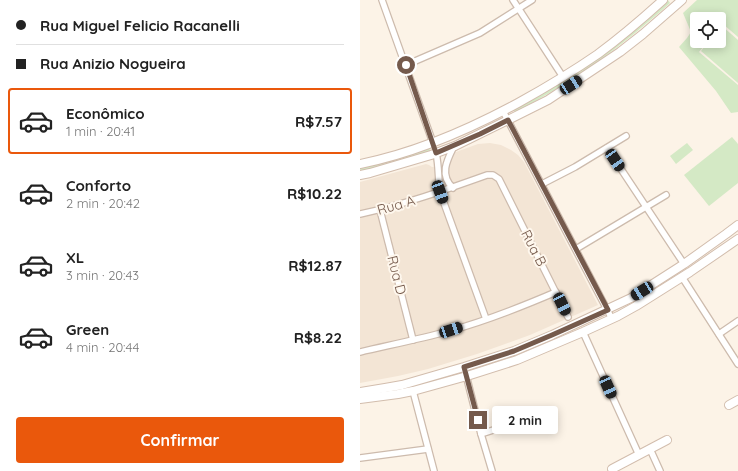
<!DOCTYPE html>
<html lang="pt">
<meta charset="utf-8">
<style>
body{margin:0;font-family:Quicksand,sans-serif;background:#f6f6f6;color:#222;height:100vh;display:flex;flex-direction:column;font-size:15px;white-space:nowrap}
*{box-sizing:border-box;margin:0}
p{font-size:13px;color:#767676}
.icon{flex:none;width:22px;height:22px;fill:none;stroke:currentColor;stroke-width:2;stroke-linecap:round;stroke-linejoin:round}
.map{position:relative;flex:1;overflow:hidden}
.panel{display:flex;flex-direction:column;background:#fff;width:360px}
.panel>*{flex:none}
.hud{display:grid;align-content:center;height:88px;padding:0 16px;background:#fff}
.fabs{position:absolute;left:330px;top:12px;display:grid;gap:8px}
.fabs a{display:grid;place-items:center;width:36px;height:36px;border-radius:4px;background:#fff;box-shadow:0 2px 10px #0003;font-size:20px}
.end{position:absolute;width:18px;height:18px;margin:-9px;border:5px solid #755a4c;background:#fff;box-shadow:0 0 0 2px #fff}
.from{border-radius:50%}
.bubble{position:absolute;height:28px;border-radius:4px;background:#fff;box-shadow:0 2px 10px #0003;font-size:13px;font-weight:700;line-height:28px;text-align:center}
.car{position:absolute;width:12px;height:24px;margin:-12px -6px;border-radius:5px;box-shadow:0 0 3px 1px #0007;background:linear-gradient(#222 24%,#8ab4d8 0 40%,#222 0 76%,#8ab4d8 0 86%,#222 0)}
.hud b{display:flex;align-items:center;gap:14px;height:38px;font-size:15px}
.hud b+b{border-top:1px solid #e0e0e0}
.hud i{width:10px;height:10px;background:#222}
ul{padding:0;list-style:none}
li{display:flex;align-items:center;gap:12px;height:66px;margin:0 8px 6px;padding:0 8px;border:2px solid transparent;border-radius:4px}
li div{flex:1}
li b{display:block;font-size:15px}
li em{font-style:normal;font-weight:700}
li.current{border-color:#ea580c}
li>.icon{width:36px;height:36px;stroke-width:1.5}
.cta{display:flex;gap:8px;margin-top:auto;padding:8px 16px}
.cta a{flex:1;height:46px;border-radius:4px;background:#ea580c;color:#fff;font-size:16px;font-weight:700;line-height:46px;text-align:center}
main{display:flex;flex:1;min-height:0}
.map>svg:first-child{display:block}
.residential{fill:#f3e5d5}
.green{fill:#d4e9c5}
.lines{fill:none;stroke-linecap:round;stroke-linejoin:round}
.street-casing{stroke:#cdbbad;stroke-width:8}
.secondary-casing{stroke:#d2bdad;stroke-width:10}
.street{stroke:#fff;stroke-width:5.5}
.secondary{stroke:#fff;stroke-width:8}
.route{stroke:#755a4c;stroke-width:5}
.labels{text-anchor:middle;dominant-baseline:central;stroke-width:4;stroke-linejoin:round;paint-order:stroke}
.street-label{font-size:14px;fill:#755a4c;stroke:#fef7ed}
</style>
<main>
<section class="panel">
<div class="hud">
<b><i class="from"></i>Rua Miguel Felicio Racanelli</b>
<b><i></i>Rua Anizio Nogueira</b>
</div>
<ul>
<li class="current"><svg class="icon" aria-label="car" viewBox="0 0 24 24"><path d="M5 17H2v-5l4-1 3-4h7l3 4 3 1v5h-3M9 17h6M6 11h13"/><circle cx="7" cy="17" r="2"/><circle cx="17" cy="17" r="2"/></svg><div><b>Econômico</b><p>1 min · 20:41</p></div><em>R$7.57</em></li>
<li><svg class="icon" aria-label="car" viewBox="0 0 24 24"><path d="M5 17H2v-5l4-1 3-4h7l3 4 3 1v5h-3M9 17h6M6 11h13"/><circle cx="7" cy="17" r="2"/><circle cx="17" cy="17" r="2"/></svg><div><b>Conforto</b><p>2 min · 20:42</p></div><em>R$10.22</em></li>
<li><svg class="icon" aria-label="car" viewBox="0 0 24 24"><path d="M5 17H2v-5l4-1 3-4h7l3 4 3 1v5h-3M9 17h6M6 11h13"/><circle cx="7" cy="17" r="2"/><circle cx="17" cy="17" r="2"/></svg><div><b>XL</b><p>3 min · 20:43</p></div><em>R$12.87</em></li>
<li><svg class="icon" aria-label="car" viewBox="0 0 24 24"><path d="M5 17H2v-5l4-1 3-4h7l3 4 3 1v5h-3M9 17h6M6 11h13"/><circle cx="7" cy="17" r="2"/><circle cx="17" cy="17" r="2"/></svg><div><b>Green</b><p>4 min · 20:44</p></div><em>R$8.22</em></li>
</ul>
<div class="cta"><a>Confirmar</a></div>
</section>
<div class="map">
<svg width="378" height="471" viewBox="0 0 378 471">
<rect width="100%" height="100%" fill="#fcf3e7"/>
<path class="residential" d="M130 143 141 145 151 150 158 155 164 162 238 305 170 335 117 354 68 369 38 376 0 383V182L66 164 69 165 72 167 87 166 91 156 93 153 118 144Z"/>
<g class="green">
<path d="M308 0 310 3C261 47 213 82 155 112L153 109 271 32Z"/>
<path d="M337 0H378V37L363 24 359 28V19H337V41H348L339 52 378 85V112L371 113 356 91 319 47 327 38 331 32 323 13Z"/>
<path d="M362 26 378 40V83L341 51 349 41H359V30Z"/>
<path d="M372 137 378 144V183L349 206 324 175Z"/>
<path d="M327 143 333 150 316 164 310 156Z"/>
<path d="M69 147 70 151 0 172V168Z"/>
</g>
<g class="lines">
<g class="street-casing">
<g id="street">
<path d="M22 0 73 143"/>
<path d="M153 0 203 77"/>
<path d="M46 65 120 33 172 0"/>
<path d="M143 111 252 319"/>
<path d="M247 148 324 264"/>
<path d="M76 153C79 166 78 179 80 192L126 319"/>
<path d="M182 184 215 167 266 136"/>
<path d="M93 188C79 175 87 160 94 146"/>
<path d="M20 210 53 340"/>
<path d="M0 214C43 205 85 190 127 175H133L139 179 208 317"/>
<path d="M216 249 306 195"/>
<path d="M322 277 378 364"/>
<path d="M223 332 279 455"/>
<path d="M359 334 378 321"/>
<path d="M0 352C30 345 60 339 89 331 126 321 161 307 196 292"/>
<path d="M104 367 121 434 132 471"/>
<path d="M53 391 74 471"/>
<path d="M121 434 173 417"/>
<path d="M290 449 300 471"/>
<path d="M0 458 68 449"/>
</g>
</g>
<g class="secondary-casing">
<g id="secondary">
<path d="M0 164C56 153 108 130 158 103 185 88 212 72 238 54 261 37 282 19 303 0"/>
<path d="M0 175 10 173 71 155 95 146 148 120 188 100 260 52 283 34 322 0"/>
<path d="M0 392 25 388 42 385 104 367 154 351 192 335 271 298 324 264 366 234 378 225"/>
<path d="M0 399 38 394 53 391 107 376 157 360 223 332 258 316 276 306 330 272 378 239"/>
<path d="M369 405 378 400"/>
<path d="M252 469 307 440"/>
</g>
</g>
<use href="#street" class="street"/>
<use href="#secondary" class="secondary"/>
</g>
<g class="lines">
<path class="route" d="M46 65 76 153 120 134 148 120 248 310 192 335 154 351 104 367 118 420"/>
</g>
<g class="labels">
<g class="street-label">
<text transform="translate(36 205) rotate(-16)">Rua A</text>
<text transform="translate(174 248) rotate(63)">Rua B</text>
<text transform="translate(37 275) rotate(76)">Rua D</text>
</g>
</g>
</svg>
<div class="fabs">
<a><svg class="icon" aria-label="locate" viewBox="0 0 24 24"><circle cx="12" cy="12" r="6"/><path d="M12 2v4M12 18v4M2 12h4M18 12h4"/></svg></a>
</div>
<i class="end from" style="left:46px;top:65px"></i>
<i class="end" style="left:118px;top:420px"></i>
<div class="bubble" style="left:132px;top:406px;width:66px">2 min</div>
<i class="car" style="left:211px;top:85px;rotate:57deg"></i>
<i class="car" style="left:255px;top:160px;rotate:146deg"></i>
<i class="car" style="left:80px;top:192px;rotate:160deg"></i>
<i class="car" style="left:282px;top:291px;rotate:238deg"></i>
<i class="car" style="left:202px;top:304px;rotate:154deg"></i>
<i class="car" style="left:91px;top:330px;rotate:72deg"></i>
<i class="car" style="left:248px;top:387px;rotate:156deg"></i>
</div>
</main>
